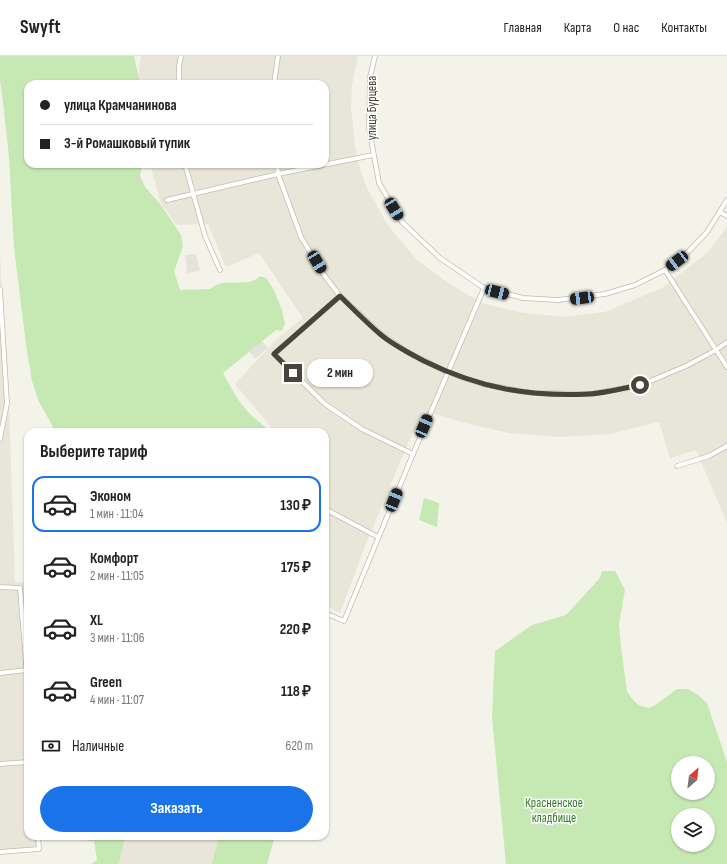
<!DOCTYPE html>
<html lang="ru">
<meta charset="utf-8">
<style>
body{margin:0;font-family:"Sofia Sans Condensed",sans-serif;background:#f2f2f2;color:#222;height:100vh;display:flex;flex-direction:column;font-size:15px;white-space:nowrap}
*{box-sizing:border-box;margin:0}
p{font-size:13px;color:#767676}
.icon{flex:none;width:22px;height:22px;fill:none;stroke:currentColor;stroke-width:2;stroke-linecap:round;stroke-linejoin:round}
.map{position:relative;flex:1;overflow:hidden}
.drawer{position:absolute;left:24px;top:372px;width:305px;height:412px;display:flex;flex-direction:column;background:#fff;border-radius:12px;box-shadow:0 1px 3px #0004}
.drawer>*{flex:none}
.hud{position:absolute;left:24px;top:24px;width:305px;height:88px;border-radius:12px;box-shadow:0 1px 3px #0004;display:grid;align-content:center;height:88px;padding:0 16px;background:#fff}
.needle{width:26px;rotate:28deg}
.tools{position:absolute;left:671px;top:700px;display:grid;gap:8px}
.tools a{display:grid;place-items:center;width:44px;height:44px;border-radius:50%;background:#fff;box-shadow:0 1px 3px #0004;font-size:20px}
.end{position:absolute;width:18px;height:18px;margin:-9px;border:5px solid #484538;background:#fff;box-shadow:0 0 0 2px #fff}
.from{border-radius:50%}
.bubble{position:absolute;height:28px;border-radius:14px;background:#fff;box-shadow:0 1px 3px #0004;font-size:13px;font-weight:700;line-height:28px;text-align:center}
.car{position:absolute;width:12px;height:24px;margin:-12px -6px;border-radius:5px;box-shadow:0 0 3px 1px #0007;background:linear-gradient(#222 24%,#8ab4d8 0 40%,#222 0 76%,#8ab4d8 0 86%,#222 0)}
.hud b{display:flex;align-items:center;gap:14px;height:38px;font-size:15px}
.hud b+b{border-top:1px solid #e0e0e0}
.hud i{width:10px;height:10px;background:#222}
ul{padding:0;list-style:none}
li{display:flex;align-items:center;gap:12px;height:56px;margin:0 8px 6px;padding:0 8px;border:2px solid transparent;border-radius:12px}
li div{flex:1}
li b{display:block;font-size:15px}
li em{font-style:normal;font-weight:700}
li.on{border-color:#1a73e8}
li>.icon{width:36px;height:36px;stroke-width:1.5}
h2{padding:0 16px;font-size:18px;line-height:48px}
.pay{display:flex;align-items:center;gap:10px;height:44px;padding:0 16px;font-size:15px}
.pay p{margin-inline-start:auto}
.cta{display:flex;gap:8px;margin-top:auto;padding:8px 16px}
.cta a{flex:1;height:46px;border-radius:24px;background:#1a73e8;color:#fff;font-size:16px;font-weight:700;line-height:46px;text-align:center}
header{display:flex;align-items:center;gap:24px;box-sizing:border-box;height:56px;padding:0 20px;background:#fff;border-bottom:1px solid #e0e0e0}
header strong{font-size:19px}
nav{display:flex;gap:22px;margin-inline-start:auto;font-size:14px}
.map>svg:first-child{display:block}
.residential{fill:#e8e6d8}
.industrial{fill:#e4e2db}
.green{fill:#c6e8b3;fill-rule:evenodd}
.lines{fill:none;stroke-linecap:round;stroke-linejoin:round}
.minor-casing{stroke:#c0bdac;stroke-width:5.5}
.minor{stroke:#fff;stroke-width:4}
.route{stroke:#484538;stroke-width:5}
.labels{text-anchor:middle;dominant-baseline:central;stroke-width:3;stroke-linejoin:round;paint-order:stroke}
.street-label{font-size:13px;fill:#484538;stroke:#fff}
.park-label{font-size:13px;fill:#397a2b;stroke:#fff}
</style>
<header>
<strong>Swyft</strong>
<nav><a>Главная</a><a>Карта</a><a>О нас</a><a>Контакты</a></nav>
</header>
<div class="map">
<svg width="727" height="808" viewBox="0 0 727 808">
<rect width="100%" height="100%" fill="#f4f3e9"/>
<g class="residential">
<path d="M141 0H358L352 29 351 50 355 90 359 109 366 130 387 168 416 203 451 229 482 247 518 256 563 261 605 256 662 232 708 196 727 171V467L696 394 670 402 659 366 610 378 561 381 509 377 465 367 422 354 366 488 340 557 325 549V376H275L235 328 279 281 303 262 259 197 226 211 208 168 176 169 160 145 150 108H325V28H140L138 20Z"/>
<path d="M0 199 9 348 15 526 28 527V780H40L41 794 0 798Z"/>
<path d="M125 780H219L212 808H119Z"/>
</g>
<g class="industrial">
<path d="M196 198 200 215 187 217 185 199Z"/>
<path d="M261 284 268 292 255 303 249 295Z"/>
</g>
<g class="green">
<path d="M0 0H134L140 28H28V108H143L142 109 140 120 145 131 161 149 181 179 183 191 174 215 180 234 210 233C225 219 246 234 260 220L266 222 274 234 282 254 285 268 282 275 276 274 223 317C231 332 239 347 251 359 257 365 265 369 269 376H54L52 369 39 346 32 325 26 289 14 191 9 101 3 46 0 24Z"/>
<path d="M424 442 439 447 437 471 419 464Z"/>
<path d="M602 515H615L625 534 619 568 621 591 627 635 630 640 638 649 649 652 654 650 677 633H688L698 639 707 647 727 706V808H506L492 660 495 595 532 569 566 559 600 522ZM678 707H708V737H678ZM678 759H708V789H678Z"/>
<path d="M84 780H125L119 808H91L97 804 94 785H88Z"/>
<path d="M219 780H275L267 808H212Z"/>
</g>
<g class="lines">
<g class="minor-casing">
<g id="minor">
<path d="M375 0 370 21 369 72 379 127 402 166 440 202 484 232 523 242 558 244 605 238 635 229 665 214 689 195 707 176 727 144"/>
<path d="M179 28V10L181 0"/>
<path d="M274 28 278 0"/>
<path d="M185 108 205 180 220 214"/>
<path d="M277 108 278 118 301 181 324 219 340 240 381 278 409 297 447 316 482 328 532 337 591 338 641 329 686 310 716 294 727 286"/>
<path d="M167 144 278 118 373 99"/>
<path d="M720 156 727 160"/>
<path d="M665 214 727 311"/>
<path d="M0 233 7 347 0 383"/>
<path d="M340 240 274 298 325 348 362 373 413 398"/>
<path d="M677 410 709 400 727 390"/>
<path d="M325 453 378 481"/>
<path d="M0 531 20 532 28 632"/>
<path d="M325 557 344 565 413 398 484 232"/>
<path d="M0 617 27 614"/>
<path d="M0 708 28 706"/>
<path d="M0 796 39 793 38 780"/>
</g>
</g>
<use href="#minor" class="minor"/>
</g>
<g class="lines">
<path class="route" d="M293 317 274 298 340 240C353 253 366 266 380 278 393 289 409 297 424 305 479 332 529 341 589 338 606 337 624 332 640 329"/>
</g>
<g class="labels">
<g class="street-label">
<text transform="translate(372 52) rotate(-90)">улица Бурцева</text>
</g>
<g class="park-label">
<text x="554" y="747">Красненское<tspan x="554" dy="15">кладбище</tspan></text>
</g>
</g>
</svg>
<div class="tools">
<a><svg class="needle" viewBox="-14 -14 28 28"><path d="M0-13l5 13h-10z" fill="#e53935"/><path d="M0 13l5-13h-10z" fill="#767676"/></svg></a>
<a><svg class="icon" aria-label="layers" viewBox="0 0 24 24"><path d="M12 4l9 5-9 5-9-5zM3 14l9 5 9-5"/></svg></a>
</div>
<i class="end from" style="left:640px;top:329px"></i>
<i class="end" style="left:293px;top:317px"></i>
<div class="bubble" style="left:307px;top:303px;width:66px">2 мин</div>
<i class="car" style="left:394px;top:153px;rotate:149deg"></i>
<i class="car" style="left:677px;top:205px;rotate:233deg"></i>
<i class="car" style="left:317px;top:206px;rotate:149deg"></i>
<i class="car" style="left:497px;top:236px;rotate:104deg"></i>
<i class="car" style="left:582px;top:242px;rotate:263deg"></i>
<i class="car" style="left:424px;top:370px;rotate:23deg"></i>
<i class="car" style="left:394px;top:444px;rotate:22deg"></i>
<div class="hud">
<b><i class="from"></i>улица Крамчанинова</b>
<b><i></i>3-й Ромашковый тупик</b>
</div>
<section class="drawer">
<h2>Выберите тариф</h2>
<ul>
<li class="on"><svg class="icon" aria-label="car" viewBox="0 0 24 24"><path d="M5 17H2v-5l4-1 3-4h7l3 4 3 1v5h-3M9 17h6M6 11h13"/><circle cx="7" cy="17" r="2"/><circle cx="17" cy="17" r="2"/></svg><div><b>Эконом</b><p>1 мин · 11:04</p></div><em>130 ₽</em></li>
<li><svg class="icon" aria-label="car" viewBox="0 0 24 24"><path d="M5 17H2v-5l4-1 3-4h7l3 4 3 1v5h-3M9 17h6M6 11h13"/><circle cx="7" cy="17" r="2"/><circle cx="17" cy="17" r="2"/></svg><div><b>Комфорт</b><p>2 мин · 11:05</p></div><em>175 ₽</em></li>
<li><svg class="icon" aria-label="car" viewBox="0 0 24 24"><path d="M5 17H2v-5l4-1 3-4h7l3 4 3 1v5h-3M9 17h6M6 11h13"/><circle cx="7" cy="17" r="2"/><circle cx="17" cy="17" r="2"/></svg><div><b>XL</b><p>3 мин · 11:06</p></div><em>220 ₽</em></li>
<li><svg class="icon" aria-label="car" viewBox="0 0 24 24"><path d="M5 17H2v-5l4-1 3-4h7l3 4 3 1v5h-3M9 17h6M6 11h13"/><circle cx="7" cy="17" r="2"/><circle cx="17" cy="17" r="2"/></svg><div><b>Green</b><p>4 мин · 11:07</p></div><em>118 ₽</em></li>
</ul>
<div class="pay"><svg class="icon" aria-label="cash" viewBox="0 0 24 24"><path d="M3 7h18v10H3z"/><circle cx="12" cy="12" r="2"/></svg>Наличные<p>620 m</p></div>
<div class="cta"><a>Заказать</a></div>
</section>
</div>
